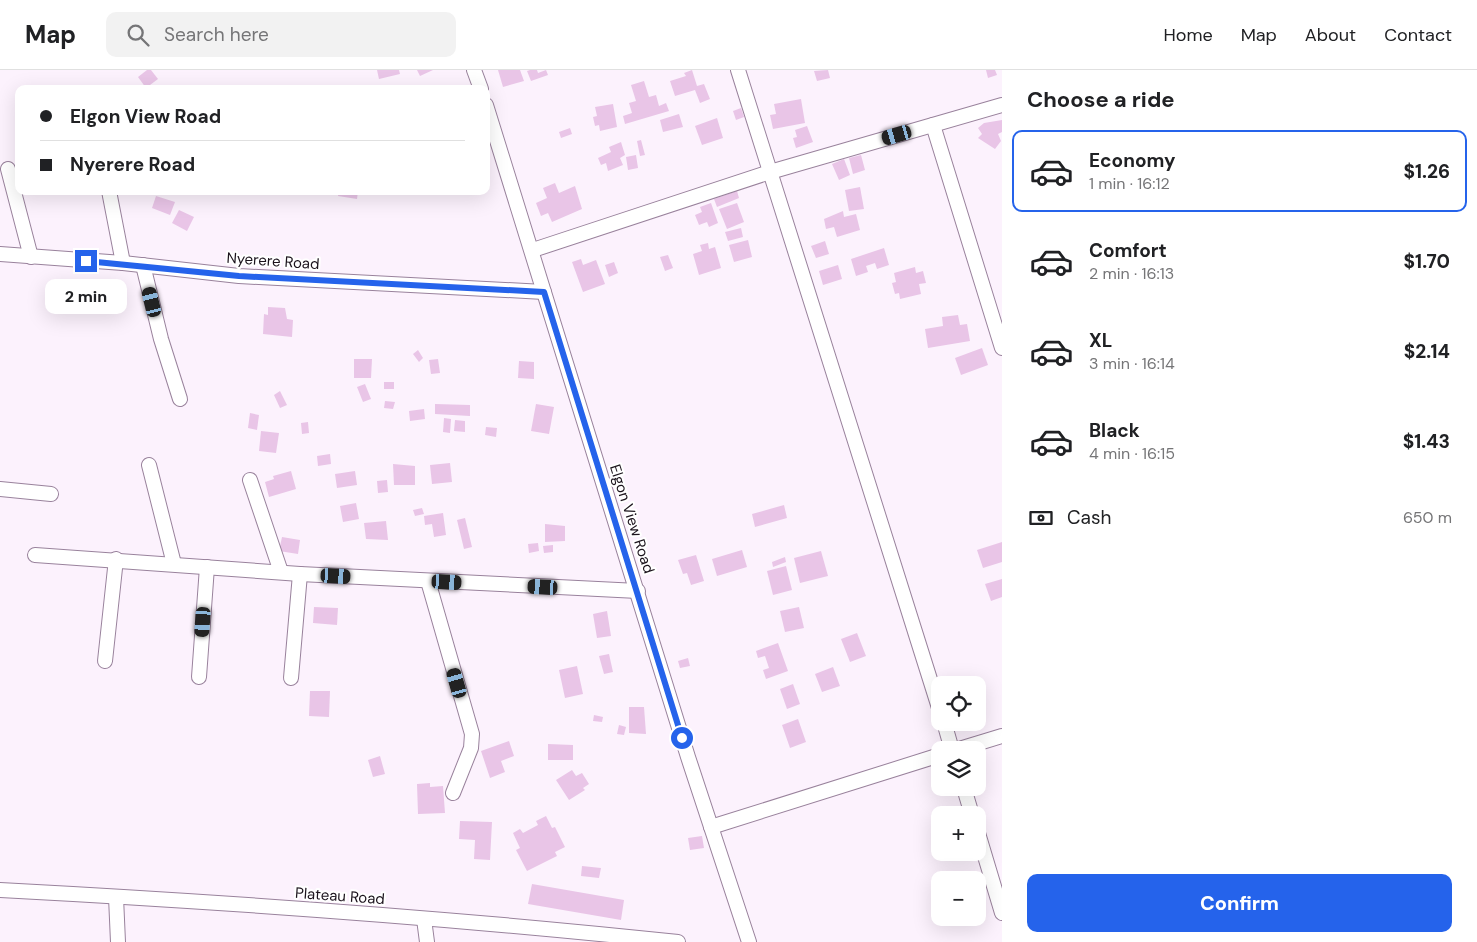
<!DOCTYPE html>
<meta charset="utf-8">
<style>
body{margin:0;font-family:"DM Sans",sans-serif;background:#f2f2f2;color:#202124;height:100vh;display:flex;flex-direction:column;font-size:19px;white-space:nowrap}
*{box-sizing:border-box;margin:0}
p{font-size:16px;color:#757577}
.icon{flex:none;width:28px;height:28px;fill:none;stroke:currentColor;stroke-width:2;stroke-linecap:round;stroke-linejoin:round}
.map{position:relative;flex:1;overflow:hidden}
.side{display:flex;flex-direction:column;background:#fff;width:475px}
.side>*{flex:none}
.guide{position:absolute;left:15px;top:15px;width:475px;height:110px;border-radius:10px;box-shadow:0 5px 20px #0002;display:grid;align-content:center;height:110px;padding:0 25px;background:#fff}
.fabs{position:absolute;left:931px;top:606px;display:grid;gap:10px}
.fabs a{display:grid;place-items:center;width:55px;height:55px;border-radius:10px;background:#fff;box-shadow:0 5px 20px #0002;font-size:25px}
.end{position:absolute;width:22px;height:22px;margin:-11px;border:6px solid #2563eb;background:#fff;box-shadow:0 0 0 2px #fff}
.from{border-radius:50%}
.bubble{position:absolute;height:35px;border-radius:10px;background:#fff;box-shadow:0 5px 20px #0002;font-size:16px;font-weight:800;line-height:35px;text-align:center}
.car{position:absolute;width:15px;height:30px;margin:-15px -8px;border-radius:6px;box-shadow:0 0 4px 1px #0007;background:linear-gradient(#222 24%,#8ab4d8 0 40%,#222 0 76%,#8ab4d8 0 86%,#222 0)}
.guide b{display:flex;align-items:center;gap:18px;height:48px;font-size:19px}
.guide b+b{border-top:1px solid #e0e0e0}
.guide i{width:12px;height:12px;background:#202124}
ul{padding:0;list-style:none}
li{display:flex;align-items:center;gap:15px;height:82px;margin:0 10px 8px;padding:0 15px;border:2px solid transparent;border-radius:10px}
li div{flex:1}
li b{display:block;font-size:19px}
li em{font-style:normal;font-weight:800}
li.current{border-color:#2563eb}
li>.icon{width:45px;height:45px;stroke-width:1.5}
h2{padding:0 25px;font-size:22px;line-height:60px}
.pay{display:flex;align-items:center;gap:12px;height:55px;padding:0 25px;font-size:19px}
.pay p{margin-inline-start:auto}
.button{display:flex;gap:10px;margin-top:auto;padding:10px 25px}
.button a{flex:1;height:58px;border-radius:10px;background:#2563eb;color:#fff;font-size:20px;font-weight:800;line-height:58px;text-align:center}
header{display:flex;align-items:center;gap:30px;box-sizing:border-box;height:70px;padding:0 25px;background:#fff;border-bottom:1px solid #e0e0e0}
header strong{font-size:24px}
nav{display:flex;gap:28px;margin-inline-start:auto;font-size:18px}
.search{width:350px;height:45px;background:#f2f2f2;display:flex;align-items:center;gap:12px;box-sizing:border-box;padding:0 18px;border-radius:10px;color:#757577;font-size:19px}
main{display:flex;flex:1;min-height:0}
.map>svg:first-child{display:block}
.building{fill:#e9c5e7}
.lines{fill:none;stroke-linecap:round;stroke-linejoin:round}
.minor-casing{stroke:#99829c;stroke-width:16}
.minor{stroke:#fff;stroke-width:14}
.route{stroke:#2563eb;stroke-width:6}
.labels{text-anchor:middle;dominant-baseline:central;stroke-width:4;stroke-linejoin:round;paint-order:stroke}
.street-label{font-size:15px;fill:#1b131c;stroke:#fff}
</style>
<header>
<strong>Map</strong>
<div class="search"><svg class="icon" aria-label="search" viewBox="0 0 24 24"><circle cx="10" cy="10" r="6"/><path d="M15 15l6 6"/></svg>Search here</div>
<nav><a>Home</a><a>Map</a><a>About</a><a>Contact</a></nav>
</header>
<main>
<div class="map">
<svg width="1002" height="872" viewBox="0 0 1002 872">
<rect width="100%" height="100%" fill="#fcf2fd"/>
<g class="building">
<path d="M147 0H151L158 9 146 18 138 7Z"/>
<path d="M377 0H399L400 4 379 9Z"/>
<path d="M417 0H433L420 6Z"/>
<path d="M498 0H520L524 11 503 17Z"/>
<path d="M530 0H537L538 3 546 0 548 5 531 11 527 1Z"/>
<path d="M692 0 697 16 704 14 710 29 700 33 695 20 675 26 670 11 686 6 684 3Z"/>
<path d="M828 0 830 8 817 11 814 1Z"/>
<path d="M986 0H995L997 5 988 8Z"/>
<path d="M644 11 649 27 656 25 659 36 666 33 669 41 625 54 623 46 632 43 629 33 636 31 631 15Z"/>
<path d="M801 29 805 53 773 59 770 45 776 44 774 34Z"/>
<path d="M613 34 617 57 600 61 599 55 595 56 593 47 597 46 595 37Z"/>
<path d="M741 38 744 47 736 50 733 41Z"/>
<path d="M679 44 683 57 663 62 660 50Z"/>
<path d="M717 48 723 68 702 75 695 56Z"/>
<path d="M1002 50V62L998 64 1001 71 995 79 978 68 982 64 978 58 984 53Z"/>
<path d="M807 56 813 72 796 78 793 68 797 67 795 60Z"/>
<path d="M570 58 572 64 561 68 559 62Z"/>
<path d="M641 70 645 85 640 86 637 71Z"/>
<path d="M621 72 625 85 620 88 623 95 608 101 606 93 601 95 598 88 611 82 609 77Z"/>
<path d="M636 85 638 98 628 100 626 87Z"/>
<path d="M861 85 865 100 853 104 849 88Z"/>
<path d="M844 89 850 105 839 110 832 94Z"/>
<path d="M555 113 559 123 575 116 582 139 552 152 548 143 541 146 536 133 547 128 543 118Z"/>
<path d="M860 117 864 139 849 141 845 120Z"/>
<path d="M339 121H358L357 129 338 126Z"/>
<path d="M737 121 739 128 717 137 714 129Z"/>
<path d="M156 126 175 132 170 145 152 138Z"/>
<path d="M711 133 718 153 709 157 707 152 699 155 695 145 702 142 700 137Z"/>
<path d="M737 133 744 152 727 159 719 139Z"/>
<path d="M179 140 194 147 187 161 172 153Z"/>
<path d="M843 141 844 147 856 144 860 160 837 167 834 157 826 159 824 149Z"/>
<path d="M741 158 743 167 728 171 725 162Z"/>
<path d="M748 170 752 187 734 192 729 175Z"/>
<path d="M825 171 829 184 816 188 811 176Z"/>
<path d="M708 173 709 179 715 177 721 198 699 205 693 184 702 181 700 175Z"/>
<path d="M884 178 889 195 877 199 875 193 866 196 868 202 856 206 851 189Z"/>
<path d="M668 185 673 198 665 201 660 187Z"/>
<path d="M581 189 583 195 596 190 605 214 583 222 572 192Z"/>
<path d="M614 192 618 203 609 207 605 195Z"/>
<path d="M838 195 842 209 823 215 819 201Z"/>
<path d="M915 197 916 203 923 201 926 213 919 214 921 224 900 229 899 223 895 224 892 213 896 212 894 203Z"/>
<path d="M268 237 285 238 287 249 293 250 292 267 263 264 264 244 268 245Z"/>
<path d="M958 245 960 255 967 254 970 271 928 278 925 259 943 256 942 247Z"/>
<path d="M982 278 988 295 961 305 955 288Z"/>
<path d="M418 280 423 288 419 292 413 284Z"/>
<path d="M354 289H372L371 308H354Z"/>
<path d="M438 289 440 303 431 304 429 290Z"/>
<path d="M519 291 534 292V309L518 308Z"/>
<rect x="384" y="312" width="10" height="7"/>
<path d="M365 314 371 329 363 332 357 317Z"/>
<path d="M280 321 287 335 280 338 274 325Z"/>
<path d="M385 331 395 332 393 339 384 338Z"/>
<path d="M435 334 470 335V346L435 344Z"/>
<path d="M536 334 554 337 549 364 531 361Z"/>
<path d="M424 339 425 349 410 351 409 341Z"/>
<path d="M250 343 259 345 257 360 248 358Z"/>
<path d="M444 348 451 349 450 363 443 362Z"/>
<path d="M455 350 465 351V362L454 361Z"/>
<path d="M308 352 309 363 302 364 301 353Z"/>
<path d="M486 357 497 358 496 367 485 365Z"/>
<path d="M261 361 279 363 276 383 259 381Z"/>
<path d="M330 384 331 394 318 396 317 386Z"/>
<path d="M450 393 452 412 432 414 430 395Z"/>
<path d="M393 394 415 396V415H394Z"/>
<path d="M291 401 296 419 269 427 265 412 274 409 273 406Z"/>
<path d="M355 401 357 415 337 418 335 404Z"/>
<path d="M387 410 388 422 378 423 377 411Z"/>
<path d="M356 433 359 449 343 452 340 436Z"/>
<path d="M784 435 787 448 755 457 752 444Z"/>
<path d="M422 438 424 444 415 446 413 440Z"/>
<path d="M443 443 446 465 434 467 432 454 425 455 424 446Z"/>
<path d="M465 448 472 477 464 479 457 450Z"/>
<path d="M386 451 388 470 366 469 364 453Z"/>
<path d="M545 454 565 456V471L545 472Z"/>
<path d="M282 467 300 470 298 484 279 481Z"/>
<path d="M1002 472V492L983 498 977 480Z"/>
<path d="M538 473 539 481 529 483 528 474Z"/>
<path d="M553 475V482L544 483 543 476Z"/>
<path d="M742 480 747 497 717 506 712 489Z"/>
<path d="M821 481 828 506 800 513 794 488Z"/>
<path d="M696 485 704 511 691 515 687 503 683 504 678 490Z"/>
<path d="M785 487 786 492 773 497 772 492Z"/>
<path d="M786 496 792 520 773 525 767 501Z"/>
<path d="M1002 509V527L991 531 985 514Z"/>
<path d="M314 537 338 538 337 555 313 553Z"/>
<path d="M799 537 804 558 785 562 780 541Z"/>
<path d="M607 541 611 566 597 568 593 544Z"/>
<path d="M857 563 866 586 850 592 841 569Z"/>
<path d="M778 573 788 601 766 609 763 600 769 598 765 586 758 588 756 581Z"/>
<path d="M609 584 613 602 604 604 599 586Z"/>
<path d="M688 588 690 596 680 598 678 591Z"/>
<path d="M577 596 583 624 565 628 559 600Z"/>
<path d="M833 597 840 616 822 622 815 604Z"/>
<path d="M793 614 800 634 787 639 780 619Z"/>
<path d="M310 621H330L329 647 309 646Z"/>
<path d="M629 637H644L646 664 629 663Z"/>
<path d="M594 645 603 647 602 652 593 651Z"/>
<path d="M798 649 806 672 790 678 782 655Z"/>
<path d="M619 655 626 657 624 665 617 664Z"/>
<path d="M509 671 514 686 501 691 505 702 490 708 481 681Z"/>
<path d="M548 674 573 675V690H548Z"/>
<path d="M380 686 385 704 373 707 368 690Z"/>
<path d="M572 700 576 706 582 703 589 714 583 718 585 720 569 730 556 710Z"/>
<path d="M430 713V717L443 716 445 743 418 744 417 714Z"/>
<path d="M546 746 552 758 555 757 565 777 555 782 557 786 527 801 516 780 520 778 513 763 520 759 523 763 538 755 536 751Z"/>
<path d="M460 751 492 752 490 790 474 789 475 770 459 769Z"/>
<path d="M702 766 704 778 690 780 688 768Z"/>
<path d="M582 796 601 798 599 808 581 806Z"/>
<path d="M532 814 624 830 621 850 528 834Z"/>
</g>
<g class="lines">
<g class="minor-casing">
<g id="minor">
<path d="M474 0 481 19"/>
<path d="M738 0 940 641"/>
<path d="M486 35 688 687 749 872"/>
<path d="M933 55 1002 278"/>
<path d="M8 99 31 187"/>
<path d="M109 121 123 193"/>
<path d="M533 180 770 102 1002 35"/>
<path d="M0 184 123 193 239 206 544 222"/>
<path d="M143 195 161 269 180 329"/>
<path d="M149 395 174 494"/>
<path d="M250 410 281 502"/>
<path d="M0 419 51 424"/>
<path d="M35 485 300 504 638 521"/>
<path d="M428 511 472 664 471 678 453 723"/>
<path d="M105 591 116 489"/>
<path d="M199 607 207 497"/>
<path d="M291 608 300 504"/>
<path d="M944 652 952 680"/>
<path d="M956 680 1002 666"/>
<path d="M964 718 972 745"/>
<path d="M711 757 940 685"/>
<path d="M978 763 1002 843"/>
<path d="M0 820C226 832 452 848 678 872"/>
<path d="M116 827 118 872"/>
<path d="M424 849 427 872"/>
</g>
</g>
<use href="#minor" class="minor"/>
</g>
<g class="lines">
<path class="route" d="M86 191 239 206 544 222 682 668"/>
</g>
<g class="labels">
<g class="street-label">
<text transform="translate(273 191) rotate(4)">Nyerere Road</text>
<text transform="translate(632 449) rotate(72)">Elgon View Road</text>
<text transform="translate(340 826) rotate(4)">Plateau Road</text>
</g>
</g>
</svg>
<div class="fabs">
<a><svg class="icon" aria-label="locate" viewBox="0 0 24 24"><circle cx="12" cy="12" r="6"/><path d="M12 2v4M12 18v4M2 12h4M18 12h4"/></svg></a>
<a><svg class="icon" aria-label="layers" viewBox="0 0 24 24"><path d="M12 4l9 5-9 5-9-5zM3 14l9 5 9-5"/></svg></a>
<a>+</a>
<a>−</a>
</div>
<i class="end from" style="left:682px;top:668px"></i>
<i class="end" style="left:86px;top:191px"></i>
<div class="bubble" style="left:45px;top:209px;width:82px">2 min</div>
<i class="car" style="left:897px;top:65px;rotate:254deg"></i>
<i class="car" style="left:152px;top:232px;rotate:346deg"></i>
<i class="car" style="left:336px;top:506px;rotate:93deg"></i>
<i class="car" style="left:447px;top:512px;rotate:93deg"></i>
<i class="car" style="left:543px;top:517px;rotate:273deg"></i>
<i class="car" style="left:203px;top:552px;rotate:184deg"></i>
<i class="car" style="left:457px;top:613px;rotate:344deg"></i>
<div class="guide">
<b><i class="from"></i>Elgon View Road</b>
<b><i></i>Nyerere Road</b>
</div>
</div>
<section class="side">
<h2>Choose a ride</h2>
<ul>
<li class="current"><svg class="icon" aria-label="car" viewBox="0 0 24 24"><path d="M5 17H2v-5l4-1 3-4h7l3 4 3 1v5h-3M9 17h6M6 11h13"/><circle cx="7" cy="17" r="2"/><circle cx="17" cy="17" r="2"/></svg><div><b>Economy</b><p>1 min · 16:12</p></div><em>$1.26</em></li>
<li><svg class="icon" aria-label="car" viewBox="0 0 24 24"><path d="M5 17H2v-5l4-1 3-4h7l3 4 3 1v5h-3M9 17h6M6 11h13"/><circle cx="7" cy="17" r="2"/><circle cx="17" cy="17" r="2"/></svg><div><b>Comfort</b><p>2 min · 16:13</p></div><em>$1.70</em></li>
<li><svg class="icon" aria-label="car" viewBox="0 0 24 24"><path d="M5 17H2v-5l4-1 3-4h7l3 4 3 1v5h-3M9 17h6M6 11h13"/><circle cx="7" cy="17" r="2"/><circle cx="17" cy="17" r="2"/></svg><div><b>XL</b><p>3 min · 16:14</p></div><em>$2.14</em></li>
<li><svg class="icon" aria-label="car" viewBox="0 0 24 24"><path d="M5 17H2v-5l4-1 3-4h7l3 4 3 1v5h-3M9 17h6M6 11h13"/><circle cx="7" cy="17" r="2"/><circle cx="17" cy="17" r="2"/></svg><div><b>Black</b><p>4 min · 16:15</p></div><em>$1.43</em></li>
</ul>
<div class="pay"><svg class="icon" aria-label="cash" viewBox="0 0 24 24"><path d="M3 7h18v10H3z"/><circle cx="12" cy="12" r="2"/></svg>Cash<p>650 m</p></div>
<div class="button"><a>Confirm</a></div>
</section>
</main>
